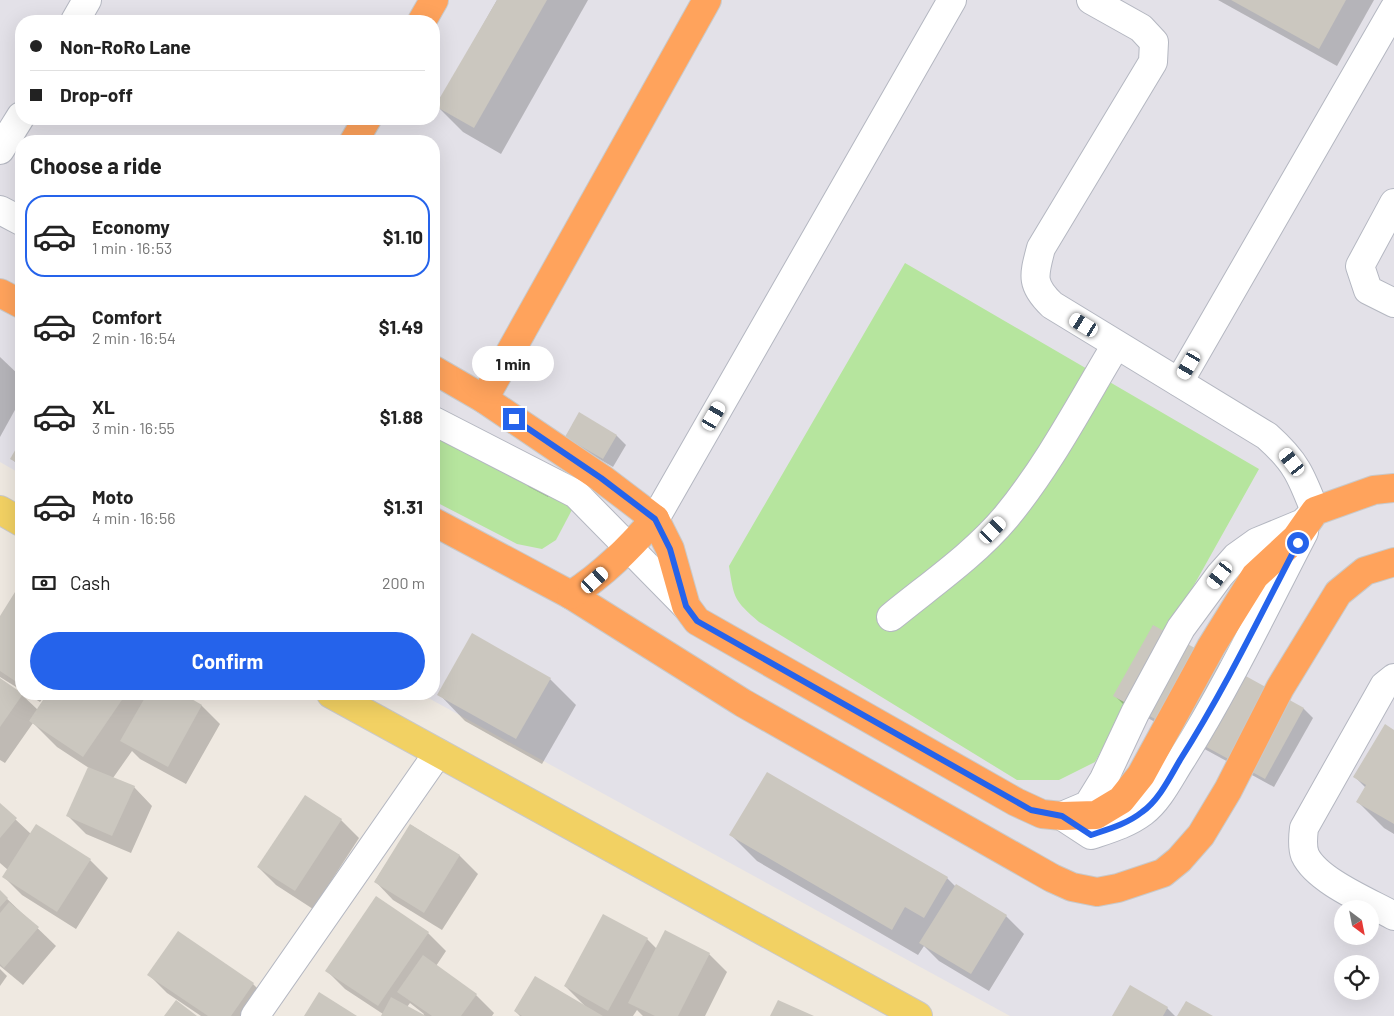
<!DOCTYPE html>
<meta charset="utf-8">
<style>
body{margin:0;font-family:Barlow,sans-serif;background:#f2f2f2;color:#222;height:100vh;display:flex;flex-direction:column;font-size:19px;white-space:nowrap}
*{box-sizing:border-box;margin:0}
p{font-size:16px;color:#767676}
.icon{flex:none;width:28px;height:28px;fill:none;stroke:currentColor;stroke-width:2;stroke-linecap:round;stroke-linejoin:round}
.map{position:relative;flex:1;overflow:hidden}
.panel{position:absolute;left:15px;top:135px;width:425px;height:565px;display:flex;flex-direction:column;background:#fff;border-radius:20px;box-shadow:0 5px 20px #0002}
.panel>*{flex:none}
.hud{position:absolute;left:15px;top:15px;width:425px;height:110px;border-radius:20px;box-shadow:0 5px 20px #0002;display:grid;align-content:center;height:110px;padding:0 15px;background:#fff}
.needle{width:32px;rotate:148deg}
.tools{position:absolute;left:1334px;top:900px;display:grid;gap:10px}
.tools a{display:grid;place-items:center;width:45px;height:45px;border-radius:50%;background:#fff;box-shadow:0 5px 20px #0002;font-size:25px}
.end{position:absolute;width:22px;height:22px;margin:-11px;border:6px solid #2563eb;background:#fff;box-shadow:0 0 0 2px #fff}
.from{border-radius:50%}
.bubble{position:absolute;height:35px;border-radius:18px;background:#fff;box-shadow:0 5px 20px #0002;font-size:16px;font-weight:700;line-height:35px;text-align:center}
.car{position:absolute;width:15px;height:30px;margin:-15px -8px;border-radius:6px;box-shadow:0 0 4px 1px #0007;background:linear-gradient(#fff 24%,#345 0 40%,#fff 0 76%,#345 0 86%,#fff 0)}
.hud b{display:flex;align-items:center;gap:18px;height:48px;font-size:19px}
.hud b+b{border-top:1px solid #e0e0e0}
.hud i{width:12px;height:12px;background:#222}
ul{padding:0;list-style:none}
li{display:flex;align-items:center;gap:15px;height:82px;margin:0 10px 8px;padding:0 5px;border:2px solid transparent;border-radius:20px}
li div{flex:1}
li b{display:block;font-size:19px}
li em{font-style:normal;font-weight:700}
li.current{border-color:#2563eb}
li>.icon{width:45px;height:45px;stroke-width:1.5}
h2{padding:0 15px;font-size:22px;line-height:60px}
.pay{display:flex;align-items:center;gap:12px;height:55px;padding:0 15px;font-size:19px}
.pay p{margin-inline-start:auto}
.primary-button{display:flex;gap:10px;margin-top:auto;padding:10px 15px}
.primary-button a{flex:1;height:58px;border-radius:30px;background:#2563eb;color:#fff;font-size:20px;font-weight:700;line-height:58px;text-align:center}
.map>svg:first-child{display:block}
.industrial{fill:#e3e1e8;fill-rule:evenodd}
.green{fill:#b6e59e}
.shadow{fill:#0003;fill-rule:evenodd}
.building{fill:#cbc7bf}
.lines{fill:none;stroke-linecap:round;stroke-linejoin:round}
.minor-casing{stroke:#b4b7c1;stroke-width:30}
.major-casing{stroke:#c9c9c9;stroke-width:30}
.highway-casing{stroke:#c9c9c9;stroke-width:30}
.minor{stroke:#fff;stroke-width:28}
.major{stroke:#f2d163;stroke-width:28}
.highway{stroke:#ffa35c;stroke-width:28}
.route{stroke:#2563eb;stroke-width:6}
</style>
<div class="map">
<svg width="1394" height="1016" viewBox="0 0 1394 1016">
<rect width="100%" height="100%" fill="#efe9e1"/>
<path class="industrial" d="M0 0H1394V1016H1010L421 694H434V141H21V474L0 462ZM21 21H434V119H21ZM1342 909H1370V936H1342ZM1342 964H1370V991H1342Z"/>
<g class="green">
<path d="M905 263 1259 469 1095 762 1059 780H1017L759 622C734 600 734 599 729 566Z"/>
<path d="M434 434 574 506 556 540 542 549 517 544 434 501Z"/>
</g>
<g class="shadow">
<path d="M497 0H588L501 154 463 132 437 106Z"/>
<path d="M1218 0H1374L1337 66Z"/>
<path d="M0 357 21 377V399L0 437Z"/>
<path d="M579 414 617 436 626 445 613 467 575 445 566 436Z"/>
<path d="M21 442V468L12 459Z"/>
<path d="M520 478 553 488 548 497 529 487Z"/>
<path d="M16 593 21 597V690L0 677V618Z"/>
<path d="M1153 626 1304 709 1313 718 1274 787 1124 705 1115 696Z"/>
<path d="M550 679 576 705 542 764 465 721 439 694Z"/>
<path d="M0 680 22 695 38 710 49 694H180L202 706 220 724 186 784 140 759 132 751 113 778 134 787 152 806 131 853 86 834 68 816 89 768 57 747 33 723 5 763 0 760Z"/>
<path d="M27 694H46L40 702Z"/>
<path d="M405 694H417L415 699Z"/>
<path d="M1394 731V834L1384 828 1358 802 1366 788 1355 777Z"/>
<path d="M0 805 31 834 90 860 108 878 76 929 22 895 4 877 8 870 0 863Z"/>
<path d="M341 820 359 838 313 909 276 885 258 867Z"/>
<path d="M411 825 460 856 478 874 442 930 393 900 375 881Z"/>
<path d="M731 835 947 878 956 887 1006 916 1024 934 989 991 939 961 924 946 918 955 757 861Z"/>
<path d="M0 892 56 946 23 985 0 966Z"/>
<path d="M428 933 446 951 436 966 476 995 494 1013 492 1016H382L383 1014 345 989 327 971ZM410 1003 424 1014 423 1016 407 1007Z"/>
<path d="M647 939 657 949 709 954 727 972 705 1016H643L637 1010 633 1016H520L515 1011 585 1006 565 986Z"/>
<path d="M0 969 7 976 0 986Z"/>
<path d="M149 975 253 984 271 1002 262 1016H201L167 993Z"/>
<path d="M1167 1008 1175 1016H1114Z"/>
</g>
<g class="building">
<path d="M497 0H547L474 128 435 106Z"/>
<path d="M1231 0H1346L1319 49Z"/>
<path d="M579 412 617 435 603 459 565 437Z"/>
<path d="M21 440V465L10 459Z"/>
<path d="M15 592 21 595V685L0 671V616Z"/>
<path d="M1153 625 1304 708 1265 779 1113 696Z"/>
<path d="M472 633 551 678 516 739 437 695Z"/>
<path d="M0 678 23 694 0 727Z"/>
<path d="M47 694H126L83 757 29 721Z"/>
<path d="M147 694H183L202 705 168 767 120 741Z"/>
<path d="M1385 724 1394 730V824L1356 802 1366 785 1353 777Z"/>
<path d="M88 767 135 786 112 836 66 816Z"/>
<path d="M767 772 948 877 924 918 905 907 892 930 729 835Z"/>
<path d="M305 795 342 819 295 891 257 867Z"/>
<path d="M0 803 17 818 0 838Z"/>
<path d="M36 824 91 859 57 912 2 877Z"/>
<path d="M410 824 460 855 424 913 374 882Z"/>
<path d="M956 884 1007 915 971 974 919 943Z"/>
<path d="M0 890 8 898 0 907Z"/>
<path d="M376 896 429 932 378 1006 325 971Z"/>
<path d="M9 902 39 927 4 968 0 964V913Z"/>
<path d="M603 914 648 938 608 1011 564 986Z"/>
<path d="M665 930 710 953 678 1016H655L628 1003Z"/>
<path d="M178 931 254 983 231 1016H208L147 975Z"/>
<path d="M423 955 477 994 461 1016H432L397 992Z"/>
<path d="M535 976 603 1016H522L514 1011Z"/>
<path d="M1130 985 1168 1007 1163 1016H1112Z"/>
<path d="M319 992 357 1016H304Z"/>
<path d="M391 997 426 1016H381Z"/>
<path d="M176 1000 197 1016H164Z"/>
<path d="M778 1000 814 1016H770Z"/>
<path d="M1186 1001 1213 1016H1177Z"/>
</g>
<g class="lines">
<g class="minor-casing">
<g id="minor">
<path d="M1091 0 1141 28 1154 42 1153 62 1041 248C1034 275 1030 284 1052 305L1267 436C1296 462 1301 475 1315 511"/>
<path d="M75 21 87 0"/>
<path d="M0 150 21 116"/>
<path d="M1394 203 1360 266 1368 290 1394 303"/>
<path d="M0 210 21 221"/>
<path d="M1179 382 1394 9"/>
<path d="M434 421 576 494 686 606"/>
<path d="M655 519 952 0"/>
<path d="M891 617C930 585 974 555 1006 517 1049 465 1081 403 1116 345"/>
<path d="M1394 678 1384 686 1304 828C1303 836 1302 847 1305 855 1317 881 1369 902 1394 916"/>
<path d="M1062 816 1091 835C1109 829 1127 824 1143 812 1159 800 1170 777 1181 760 1227 687 1264 609 1304 532"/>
<path d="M1062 816 1088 805 1104 779 1135 713 1181 628 1220 575 1236 557 1257 542 1303 523 1314 512"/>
<path d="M255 1016 438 753"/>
</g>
</g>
<g class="major-casing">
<g id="major">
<path d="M0 510 21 522"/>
<path d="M331 694 918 1016"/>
</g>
</g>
<g class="highway-casing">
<g id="highway">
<path d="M422 21 434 0"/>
<path d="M354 141 367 119"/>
<path d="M0 293 21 304"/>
<path d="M434 370 484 399 601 478 655 519 670 549 686 606 697 621 1016 802 1042 814 1062 816 1096 815 1121 800 1141 775 1211 647 1255 576 1296 538 1315 511 1374 490 1394 488"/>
<path d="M484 399 707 0"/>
<path d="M434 522 571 595 743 703 1052 878 1072 887 1097 892 1118 888 1163 873 1179 860 1201 835 1228 790 1280 688 1338 593 1365 571 1394 562"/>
<path d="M571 595C604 574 629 548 655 519"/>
</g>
</g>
<use href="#minor" class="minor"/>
<use href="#major" class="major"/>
<use href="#highway" class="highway"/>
</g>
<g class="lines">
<path class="route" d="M514 419 601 478 655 519 670 549 686 606 697 621 1031 810 1062 816 1091 835C1109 829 1127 824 1142 812 1159 800 1170 777 1180 760 1224 691 1260 616 1298 543"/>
</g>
</svg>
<div class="tools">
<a><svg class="needle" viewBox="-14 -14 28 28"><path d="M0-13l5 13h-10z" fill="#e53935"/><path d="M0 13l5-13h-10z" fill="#767676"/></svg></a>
<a><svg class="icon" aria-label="locate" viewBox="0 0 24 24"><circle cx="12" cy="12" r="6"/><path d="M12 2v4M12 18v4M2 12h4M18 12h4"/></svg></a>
</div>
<i class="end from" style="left:1298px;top:543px"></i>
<i class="end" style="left:514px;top:419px"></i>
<div class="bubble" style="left:472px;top:346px;width:82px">1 min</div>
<i class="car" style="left:1084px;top:325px;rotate:301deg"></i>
<i class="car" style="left:1189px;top:365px;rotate:210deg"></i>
<i class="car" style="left:714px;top:416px;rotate:30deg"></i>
<i class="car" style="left:1292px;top:462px;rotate:322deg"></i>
<i class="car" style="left:993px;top:530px;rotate:44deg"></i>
<i class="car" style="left:1220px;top:575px;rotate:218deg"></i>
<i class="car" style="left:595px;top:580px;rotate:48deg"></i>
<div class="hud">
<b><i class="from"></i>Non-RoRo Lane</b>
<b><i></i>Drop-off</b>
</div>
<section class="panel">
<h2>Choose a ride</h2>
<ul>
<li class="current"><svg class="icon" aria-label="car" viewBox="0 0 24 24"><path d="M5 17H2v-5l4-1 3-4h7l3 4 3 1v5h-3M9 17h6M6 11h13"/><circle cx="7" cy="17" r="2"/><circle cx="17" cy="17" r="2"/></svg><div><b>Economy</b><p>1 min · 16:53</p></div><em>$1.10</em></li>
<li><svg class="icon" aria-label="car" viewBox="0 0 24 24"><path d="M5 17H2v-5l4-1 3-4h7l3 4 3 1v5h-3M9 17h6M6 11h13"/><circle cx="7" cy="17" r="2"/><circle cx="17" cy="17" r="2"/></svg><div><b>Comfort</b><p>2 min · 16:54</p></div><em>$1.49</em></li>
<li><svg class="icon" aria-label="car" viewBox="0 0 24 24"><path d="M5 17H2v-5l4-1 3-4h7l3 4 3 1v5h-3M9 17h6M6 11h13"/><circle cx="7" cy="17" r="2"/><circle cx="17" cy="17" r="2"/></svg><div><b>XL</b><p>3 min · 16:55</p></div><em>$1.88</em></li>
<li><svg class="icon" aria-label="car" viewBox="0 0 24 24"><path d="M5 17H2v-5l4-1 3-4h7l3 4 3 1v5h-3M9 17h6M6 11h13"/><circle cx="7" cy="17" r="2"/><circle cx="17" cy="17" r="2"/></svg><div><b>Moto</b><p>4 min · 16:56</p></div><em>$1.31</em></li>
</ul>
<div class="pay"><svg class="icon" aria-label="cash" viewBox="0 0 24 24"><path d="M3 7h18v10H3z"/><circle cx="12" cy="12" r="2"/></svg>Cash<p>200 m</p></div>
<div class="primary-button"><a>Confirm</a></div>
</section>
</div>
